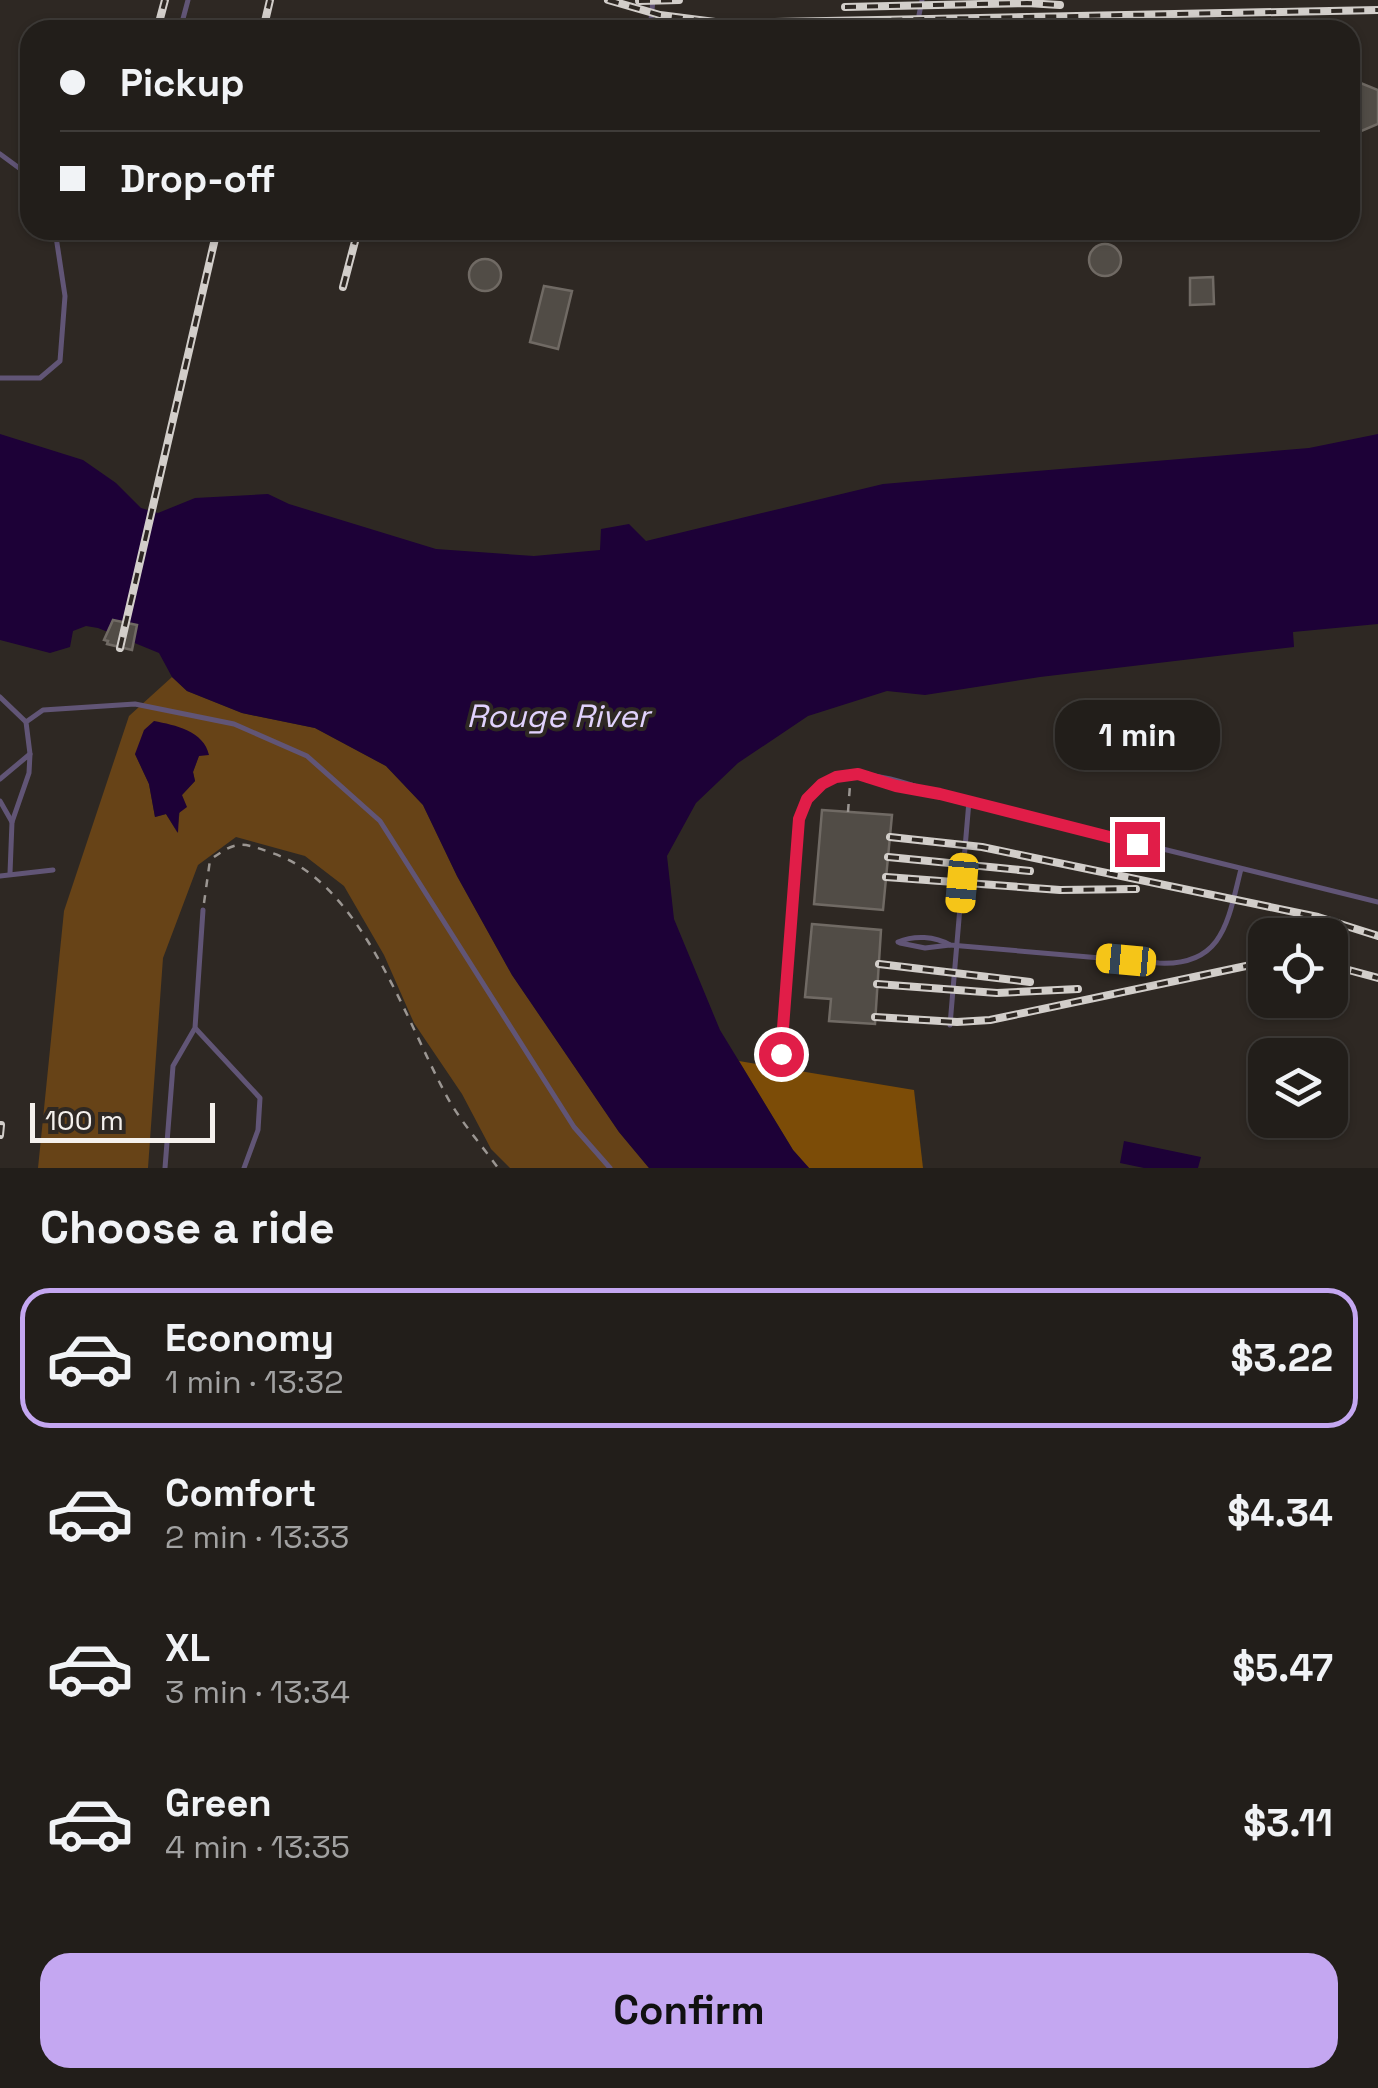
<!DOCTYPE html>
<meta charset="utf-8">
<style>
body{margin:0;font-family:"Space Grotesk",sans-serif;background:#2e2b27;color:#f1f3f6;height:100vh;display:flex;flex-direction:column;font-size:38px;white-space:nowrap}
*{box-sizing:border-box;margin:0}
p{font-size:32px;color:#a2a2a2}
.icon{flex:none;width:55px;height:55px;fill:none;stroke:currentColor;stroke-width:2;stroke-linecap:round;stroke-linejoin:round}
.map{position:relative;height:1168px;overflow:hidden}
.side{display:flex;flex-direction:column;background:#221e1a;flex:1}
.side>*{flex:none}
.top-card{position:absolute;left:20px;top:20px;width:1340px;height:220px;border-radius:30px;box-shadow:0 2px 8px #0004,0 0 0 2px #3f3c39;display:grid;align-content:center;height:220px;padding:0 40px;background:#221e1a}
.fabs{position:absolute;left:1248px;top:918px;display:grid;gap:20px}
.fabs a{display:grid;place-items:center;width:100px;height:100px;border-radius:20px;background:#221e1a;box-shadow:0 2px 8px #0004,0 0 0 2px #3f3c39;font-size:50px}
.scale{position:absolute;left:30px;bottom:25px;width:185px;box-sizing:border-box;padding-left:10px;border:5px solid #f5f1ed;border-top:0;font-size:28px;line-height:35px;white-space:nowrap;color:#f5f1ed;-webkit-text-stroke:8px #2e2823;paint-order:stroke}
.end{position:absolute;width:45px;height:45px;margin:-22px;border:12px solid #e11d48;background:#fff;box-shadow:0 0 0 5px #fff}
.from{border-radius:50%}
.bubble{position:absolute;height:70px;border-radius:30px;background:#221e1a;box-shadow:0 2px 8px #0004,0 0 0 2px #3f3c39;font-size:32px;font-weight:700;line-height:70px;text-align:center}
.car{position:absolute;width:30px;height:60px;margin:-30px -15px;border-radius:12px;box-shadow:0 0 8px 2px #0007;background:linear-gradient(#f5c518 24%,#345 0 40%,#f5c518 0 76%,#345 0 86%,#f5c518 0)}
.top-card b{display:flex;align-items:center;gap:35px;height:95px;font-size:38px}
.top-card b+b{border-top:2px solid #3f3c39}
.top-card i{width:25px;height:25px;background:#f1f3f6}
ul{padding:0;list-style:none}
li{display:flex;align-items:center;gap:30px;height:140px;margin:0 20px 15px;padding:0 20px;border:5px solid transparent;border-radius:30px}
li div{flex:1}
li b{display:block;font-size:38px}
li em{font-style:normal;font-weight:700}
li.selected{border-color:#c4a7f1}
li>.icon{width:90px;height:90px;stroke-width:1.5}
h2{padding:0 40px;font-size:45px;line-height:120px}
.primary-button{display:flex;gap:20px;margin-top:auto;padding:20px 40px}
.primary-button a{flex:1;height:115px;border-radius:30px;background:#c4a7f1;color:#111;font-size:40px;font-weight:700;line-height:115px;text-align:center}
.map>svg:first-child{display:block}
.green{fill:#674317;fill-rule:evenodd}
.forest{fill:#7c4c07}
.water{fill:#1d0137}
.building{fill:#514c46;stroke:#706a64;stroke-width:2.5}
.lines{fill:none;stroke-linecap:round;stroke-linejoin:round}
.path{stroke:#9b9692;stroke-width:2.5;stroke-dasharray:8 8;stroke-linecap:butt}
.service{stroke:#615576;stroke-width:5}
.rail-casing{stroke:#d2ceca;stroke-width:8}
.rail{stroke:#2e2823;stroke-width:4;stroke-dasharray:11;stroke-linecap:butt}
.route{stroke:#e11d48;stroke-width:12}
.labels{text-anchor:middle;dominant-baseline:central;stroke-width:8;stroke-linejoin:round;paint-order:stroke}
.water-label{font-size:32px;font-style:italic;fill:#e1d2fd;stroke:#2e2823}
</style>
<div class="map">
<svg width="1378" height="1168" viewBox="0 0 1378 1168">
<rect width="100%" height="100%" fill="#2e2823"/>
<path class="green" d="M172 677 187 691 242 713 315 728 386 766 423 805 457 876 512 975 619 1132 649 1168H510L491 1149 462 1094 414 1023 384 955 344 886 305 856 236 837 198 865 163 958 148 1168H38L64 911 129 716ZM135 754 199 755 193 772 195 781 182 795 177 832 166 814 155 817 149 784Z"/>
<path class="forest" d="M739 1061 914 1090 923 1168H809L793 1150Z"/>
<g class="water">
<path d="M0 434 83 460 116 483 141 508 158 513 195 498 268 494 289 504 436 549 534 556 600 550 601 529 629 524 646 541 883 484 1309 448 1378 434V624L1293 632 1294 647 1040 677 925 695 887 691 808 716 738 763 696 803 667 856 674 919 720 1030 793 1150 809 1168H649L619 1132 512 975 457 876 423 805 386 766 315 728 242 713 187 691 172 677 159 653 98 628 86 626 73 631 70 647 50 653 0 640Z"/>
<path d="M154 721C175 725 204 731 209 755L199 756 193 772 195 781 182 795 187 807 179 813 178 833 166 814 155 817 149 784 135 754 144 730Z"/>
<path d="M1124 1141 1201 1157 1198 1168H1144L1120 1163Z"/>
</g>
<g class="building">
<path d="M1358 82 1378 90V124L1359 132 1350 130V84Z"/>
<circle cx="1105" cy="260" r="16"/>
<circle cx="485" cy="275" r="16"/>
<path d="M1213 277 1214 304 1190 305V278Z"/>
<path d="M544 286 572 291 558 349 530 342Z"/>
<path d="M113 620 137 625 132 650 107 644 108 641 104 640Z"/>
<path d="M822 810 892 815 883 910 814 904Z"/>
<path d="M812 924 881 930 875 1024 829 1021 831 999 805 997Z"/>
</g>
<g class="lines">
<g class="path">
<path d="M848 812 850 785"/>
<path d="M204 903 210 860C237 840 241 842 272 853 360 882 404 1016 445 1093 459 1120 481 1144 498 1168"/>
</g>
<g class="service">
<path d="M919 15 922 0"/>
<path d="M180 30 188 0"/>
<path d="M650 30 653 0"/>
<path d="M0 154 30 176"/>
<path d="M0 378H40L60 361 65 296 55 230"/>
<path d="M0 697 26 722"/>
<path d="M30 754 26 722 43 710 135 704 234 724 307 756 380 821 574 1127 610 1168"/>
<path d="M0 779 30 754 29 773 12 822"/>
<path d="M931 792 1378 902"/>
<path d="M0 801 12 822 10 873"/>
<path d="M0 876 53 870"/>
<path d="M898 942C914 935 935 936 950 945L1159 963C1224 966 1228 920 1241 869"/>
<path d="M900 943 925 948 950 945"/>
<path d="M950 1025 969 801"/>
<path d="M196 1029 260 1098 258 1130 244 1168"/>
<path d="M781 1054 798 827C806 753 885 774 931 792L896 787 867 776"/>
<path d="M165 1168 173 1066 195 1028 203 910"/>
</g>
<g class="rail-casing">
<g id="rail">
<path d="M608 0 660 15 723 23 1378 10"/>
<path d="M639 1 679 0"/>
<path d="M845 7 1027 3 1060 5"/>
<path d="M157 30 165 0"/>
<path d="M263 30 270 0"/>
<path d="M343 287 358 230"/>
<path d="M120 648 217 230"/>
<path d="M890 837 982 847 1318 917 1378 936"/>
<path d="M888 857 1030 871"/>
<path d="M886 877 1060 890 1136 889"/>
<path d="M879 964 1030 982"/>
<path d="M1330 965 1378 978"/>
<path d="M877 984 997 993 1078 989"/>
<path d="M875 1017 957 1022 990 1020 1265 962"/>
<path d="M0 1135 1 1125"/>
</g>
</g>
<use href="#rail" class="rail"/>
</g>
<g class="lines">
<path class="route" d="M781 1054 799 819 807 799 822 784 836 777 858 774 896 786 940 794 1137 844"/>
</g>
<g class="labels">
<g class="water-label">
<text x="558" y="716">Rouge River</text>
</g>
</g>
</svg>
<div class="fabs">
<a><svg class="icon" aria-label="locate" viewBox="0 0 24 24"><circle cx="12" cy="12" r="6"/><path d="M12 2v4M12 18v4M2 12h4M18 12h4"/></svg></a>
<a><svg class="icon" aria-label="layers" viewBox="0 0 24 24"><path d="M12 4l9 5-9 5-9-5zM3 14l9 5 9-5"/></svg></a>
</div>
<div class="scale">100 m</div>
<i class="end from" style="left:781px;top:1054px"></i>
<i class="end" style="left:1137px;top:844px"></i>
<div class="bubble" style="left:1055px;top:700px;width:165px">1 min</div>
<i class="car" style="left:962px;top:883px;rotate:185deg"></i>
<i class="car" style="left:1126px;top:960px;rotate:275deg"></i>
<div class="top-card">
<b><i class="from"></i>Pickup</b>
<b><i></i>Drop-off</b>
</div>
</div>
<section class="side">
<h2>Choose a ride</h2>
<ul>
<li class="selected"><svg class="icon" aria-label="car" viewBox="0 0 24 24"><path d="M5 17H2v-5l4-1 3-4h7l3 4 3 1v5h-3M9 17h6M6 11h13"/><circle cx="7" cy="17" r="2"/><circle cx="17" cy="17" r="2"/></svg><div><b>Economy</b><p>1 min · 13:32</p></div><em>$3.22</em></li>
<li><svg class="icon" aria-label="car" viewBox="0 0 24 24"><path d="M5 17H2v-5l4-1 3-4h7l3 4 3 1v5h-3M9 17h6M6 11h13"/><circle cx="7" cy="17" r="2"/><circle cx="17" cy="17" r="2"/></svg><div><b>Comfort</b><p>2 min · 13:33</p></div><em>$4.34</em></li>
<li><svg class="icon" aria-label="car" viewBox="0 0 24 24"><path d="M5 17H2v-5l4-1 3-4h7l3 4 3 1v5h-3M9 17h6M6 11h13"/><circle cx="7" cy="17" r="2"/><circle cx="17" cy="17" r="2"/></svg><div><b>XL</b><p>3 min · 13:34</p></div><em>$5.47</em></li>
<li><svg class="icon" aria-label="car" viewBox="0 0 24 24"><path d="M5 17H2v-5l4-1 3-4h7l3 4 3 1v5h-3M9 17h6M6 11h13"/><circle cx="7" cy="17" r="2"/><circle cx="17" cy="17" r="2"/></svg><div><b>Green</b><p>4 min · 13:35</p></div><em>$3.11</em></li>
</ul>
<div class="primary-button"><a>Confirm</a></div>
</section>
